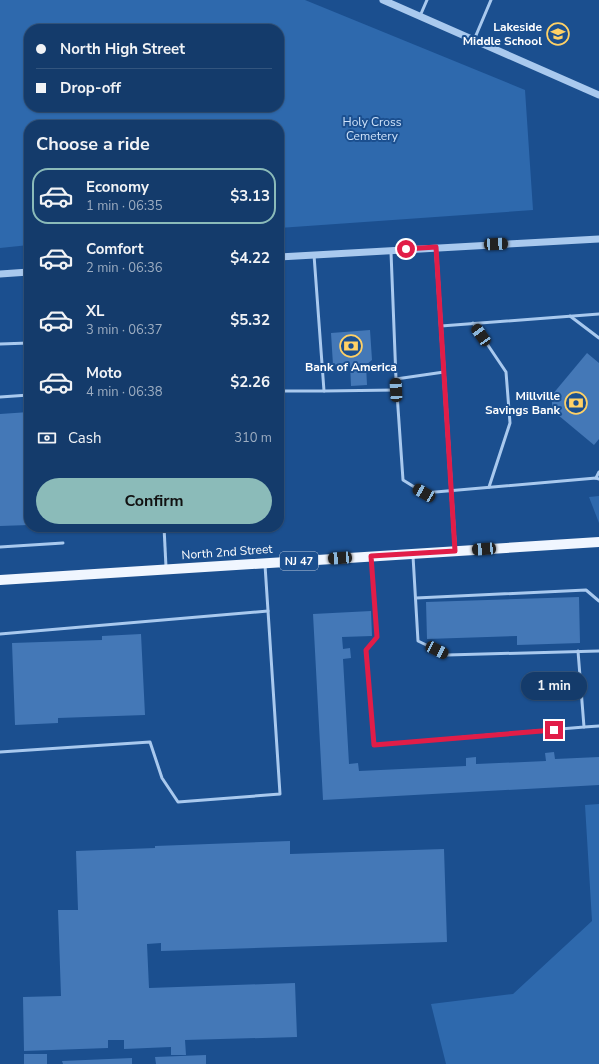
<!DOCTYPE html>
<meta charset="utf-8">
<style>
body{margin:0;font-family:"Nunito Sans",sans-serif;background:#214673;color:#f1f3f6;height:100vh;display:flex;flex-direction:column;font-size:15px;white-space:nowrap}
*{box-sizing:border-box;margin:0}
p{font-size:13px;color:#9dadc1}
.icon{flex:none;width:22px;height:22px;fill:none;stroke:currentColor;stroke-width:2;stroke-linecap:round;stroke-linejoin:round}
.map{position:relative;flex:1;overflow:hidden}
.details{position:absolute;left:24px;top:120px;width:260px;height:412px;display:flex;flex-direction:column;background:#143b6b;border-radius:16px;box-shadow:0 1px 3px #0004,0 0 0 1px #33557e}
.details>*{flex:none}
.hud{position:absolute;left:24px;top:24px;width:260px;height:88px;border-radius:16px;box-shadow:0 1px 3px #0004,0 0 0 1px #33557e;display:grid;align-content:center;height:88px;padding:0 12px;background:#143b6b}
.end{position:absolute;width:18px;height:18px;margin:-9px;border:5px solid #e11d48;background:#fff;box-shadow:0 0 0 2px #fff}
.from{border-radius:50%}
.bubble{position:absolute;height:28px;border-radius:14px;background:#143b6b;box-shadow:0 1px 3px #0004,0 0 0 1px #33557e;font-size:13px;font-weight:700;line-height:28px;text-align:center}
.car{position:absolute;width:12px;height:24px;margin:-12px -6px;border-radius:5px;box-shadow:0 0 3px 1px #0007;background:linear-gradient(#222 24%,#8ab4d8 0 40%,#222 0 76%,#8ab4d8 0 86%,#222 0)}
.hud b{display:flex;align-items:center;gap:14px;height:38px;font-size:15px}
.hud b+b{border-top:1px solid #33557e}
.hud i{width:10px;height:10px;background:#f1f3f6}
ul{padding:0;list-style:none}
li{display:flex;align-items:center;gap:12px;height:56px;margin:0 8px 6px;padding:0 4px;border:2px solid transparent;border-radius:16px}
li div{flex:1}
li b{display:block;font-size:15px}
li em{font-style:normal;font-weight:700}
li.current{border-color:#8bbbb9}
li>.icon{width:36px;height:36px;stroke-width:1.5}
h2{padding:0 12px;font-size:18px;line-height:48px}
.pay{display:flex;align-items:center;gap:10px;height:44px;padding:0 12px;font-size:15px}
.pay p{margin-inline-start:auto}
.cta{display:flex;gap:8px;margin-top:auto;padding:8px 12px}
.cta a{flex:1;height:46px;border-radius:24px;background:#8bbbb9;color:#111;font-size:16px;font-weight:700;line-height:46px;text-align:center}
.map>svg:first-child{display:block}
.green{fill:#2e69ad;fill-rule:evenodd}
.building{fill:#4478b7}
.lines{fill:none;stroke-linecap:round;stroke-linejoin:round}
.service{stroke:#a9c9ee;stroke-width:3}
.minor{stroke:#a9c9ee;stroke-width:4}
.tertiary{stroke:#a9c9ee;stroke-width:7}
.primary{stroke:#f0f6ff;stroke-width:10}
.route{stroke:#e11d48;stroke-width:5}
.labels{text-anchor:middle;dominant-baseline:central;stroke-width:4;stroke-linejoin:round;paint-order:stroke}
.shield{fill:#1b4f8f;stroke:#bbcadd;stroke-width:1}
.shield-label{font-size:11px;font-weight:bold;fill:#fff}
.poi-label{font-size:12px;font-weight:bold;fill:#fff;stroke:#1b4f8f;text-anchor:end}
.park-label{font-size:12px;fill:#cfe3fa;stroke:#1b4f8f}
.street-label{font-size:12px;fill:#fff;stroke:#1b4f8f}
</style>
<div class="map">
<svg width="599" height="1064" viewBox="0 0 599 1064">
<rect width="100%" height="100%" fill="#1b4f8f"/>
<g class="green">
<path d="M0 0H305L525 90 533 210 279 228V125H29V245L0 248ZM29 29H279V107H29Z"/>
<path d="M599 496V523L589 497Z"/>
<path d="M599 804V1064H446L431 1004 513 994 592 921 585 805Z"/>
</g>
<g class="building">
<path d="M370 330 372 360 366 365 367 385 351 386 350 364 333 365 331 333Z"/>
<path d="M587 353 599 363V439L594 445 552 410V395Z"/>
<path d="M29 412V525L0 526V414Z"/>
<path d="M579 597 580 643 517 645V636L427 639 426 602Z"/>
<path d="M371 611 372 636 342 637 343 649 350 648 351 658 343 659 349 764 358 763 359 771 466 766V758L476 757V764L546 761 545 753 554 752 555 759 599 757V785L323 800 313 614Z"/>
<path d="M141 634 145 715 58 718V723L15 725 12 643 102 640V636Z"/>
<path d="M290 841V854L444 849 447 942 161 951V943L147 944 149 988 295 983 297 1037 185 1040 186 1055H171V1047L124 1049V1040H108V1048L24 1051 23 997 61 996 58 910H78L76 851 155 848V846Z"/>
<rect x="24" y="1054" width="23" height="10"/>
<path d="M206 1055V1064H156L155 1057Z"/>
<path d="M132 1058V1064H63L62 1061Z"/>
</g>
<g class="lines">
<g class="service">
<path d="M420 16 427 0"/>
<path d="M474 40 491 0"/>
<path d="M391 252 396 379 403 480 424 493 596 478 599 479"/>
<path d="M314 255 324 391 396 390"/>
<path d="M570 316 599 338"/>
<path d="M473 323 506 372 510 423 489 487"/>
<path d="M441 326 599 314"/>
<path d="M0 344 29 343"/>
<path d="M396 379 444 372"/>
<path d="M279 391H324"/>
<path d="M0 397 29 395"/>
<path d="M596 478 599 472"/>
<path d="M164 527 166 567"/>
<path d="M0 547 63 543"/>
<path d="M413 556 418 641 447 655 599 651"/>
<path d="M371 558 377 637 366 650 374 745 584 727 578 651"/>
<path d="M416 598 586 590 599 601"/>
<path d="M0 634 268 611"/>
<path d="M584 727 599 726"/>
<path d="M0 752 150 742 162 778 178 802 280 794 265 565"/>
</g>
<path class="minor" d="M436 248 455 550"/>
<g class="tertiary">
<path d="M383 0 599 95"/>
<path d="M279 257 599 239"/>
<path d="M0 274 29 272"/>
</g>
<path class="primary" d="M0 580 599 542"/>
</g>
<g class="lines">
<path class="route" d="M406 249 436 247 455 551 371 556 377 637 366 650 374 745 554 730"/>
</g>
<defs>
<g id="school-ring" transform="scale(1.15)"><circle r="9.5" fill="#1b4f8f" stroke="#ffd166" stroke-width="1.5"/><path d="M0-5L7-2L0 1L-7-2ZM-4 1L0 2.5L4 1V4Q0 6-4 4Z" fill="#ffd166"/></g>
<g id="bank-ring" transform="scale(1.15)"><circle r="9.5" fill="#1b4f8f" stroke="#ffd166" stroke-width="1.5"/><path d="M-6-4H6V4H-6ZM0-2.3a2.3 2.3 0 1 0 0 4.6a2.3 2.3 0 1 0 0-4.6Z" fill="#ffd166"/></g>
</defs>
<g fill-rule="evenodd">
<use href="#school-ring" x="558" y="34"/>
<use href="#bank-ring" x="351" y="346"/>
<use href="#bank-ring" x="576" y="403"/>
</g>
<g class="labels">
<rect class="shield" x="280" y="552" width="38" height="18" rx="3"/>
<g class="shield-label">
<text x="299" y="561">NJ 47</text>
</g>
<g class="poi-label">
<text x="542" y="27">Lakeside<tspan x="542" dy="14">Middle School</tspan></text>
<text x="351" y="367" text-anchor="middle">Bank of America</text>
<text x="560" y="396">Millville<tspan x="560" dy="14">Savings Bank</tspan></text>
</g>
<g class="park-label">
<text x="372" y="122">Holy Cross<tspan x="372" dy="14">Cemetery</tspan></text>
</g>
<g class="street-label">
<text transform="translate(227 552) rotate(-4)">North 2nd Street</text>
</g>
</g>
</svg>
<i class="end from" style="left:406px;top:249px"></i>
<i class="end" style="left:554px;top:730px"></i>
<div class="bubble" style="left:521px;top:672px;width:66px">1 min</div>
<i class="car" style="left:496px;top:244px;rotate:87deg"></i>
<i class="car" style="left:481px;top:335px;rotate:325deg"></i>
<i class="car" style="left:396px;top:390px;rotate:357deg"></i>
<i class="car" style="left:424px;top:493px;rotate:300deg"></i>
<i class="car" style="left:484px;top:549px;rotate:266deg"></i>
<i class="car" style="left:340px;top:558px;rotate:266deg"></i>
<i class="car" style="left:437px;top:650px;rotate:116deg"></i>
<div class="hud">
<b><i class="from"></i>North High Street</b>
<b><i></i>Drop-off</b>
</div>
<section class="details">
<h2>Choose a ride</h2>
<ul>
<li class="current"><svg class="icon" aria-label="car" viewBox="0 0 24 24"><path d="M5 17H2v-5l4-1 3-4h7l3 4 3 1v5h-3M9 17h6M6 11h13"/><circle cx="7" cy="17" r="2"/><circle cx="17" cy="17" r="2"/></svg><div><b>Economy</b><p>1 min · 06:35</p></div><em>$3.13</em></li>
<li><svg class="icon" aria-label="car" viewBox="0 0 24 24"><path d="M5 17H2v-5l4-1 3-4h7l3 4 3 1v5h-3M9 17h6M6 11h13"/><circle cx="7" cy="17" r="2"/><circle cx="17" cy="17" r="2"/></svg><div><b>Comfort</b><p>2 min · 06:36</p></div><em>$4.22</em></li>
<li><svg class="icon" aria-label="car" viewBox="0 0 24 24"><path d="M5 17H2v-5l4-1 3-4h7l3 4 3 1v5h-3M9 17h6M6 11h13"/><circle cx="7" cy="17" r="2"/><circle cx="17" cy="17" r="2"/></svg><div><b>XL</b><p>3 min · 06:37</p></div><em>$5.32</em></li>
<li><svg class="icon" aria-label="car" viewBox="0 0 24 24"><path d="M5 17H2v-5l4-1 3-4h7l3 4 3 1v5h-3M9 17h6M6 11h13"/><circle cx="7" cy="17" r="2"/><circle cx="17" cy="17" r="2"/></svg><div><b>Moto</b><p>4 min · 06:38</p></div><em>$2.26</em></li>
</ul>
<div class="pay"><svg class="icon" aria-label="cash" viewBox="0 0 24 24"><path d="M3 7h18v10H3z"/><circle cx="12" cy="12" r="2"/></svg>Cash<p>310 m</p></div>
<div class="cta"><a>Confirm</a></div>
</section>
</div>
